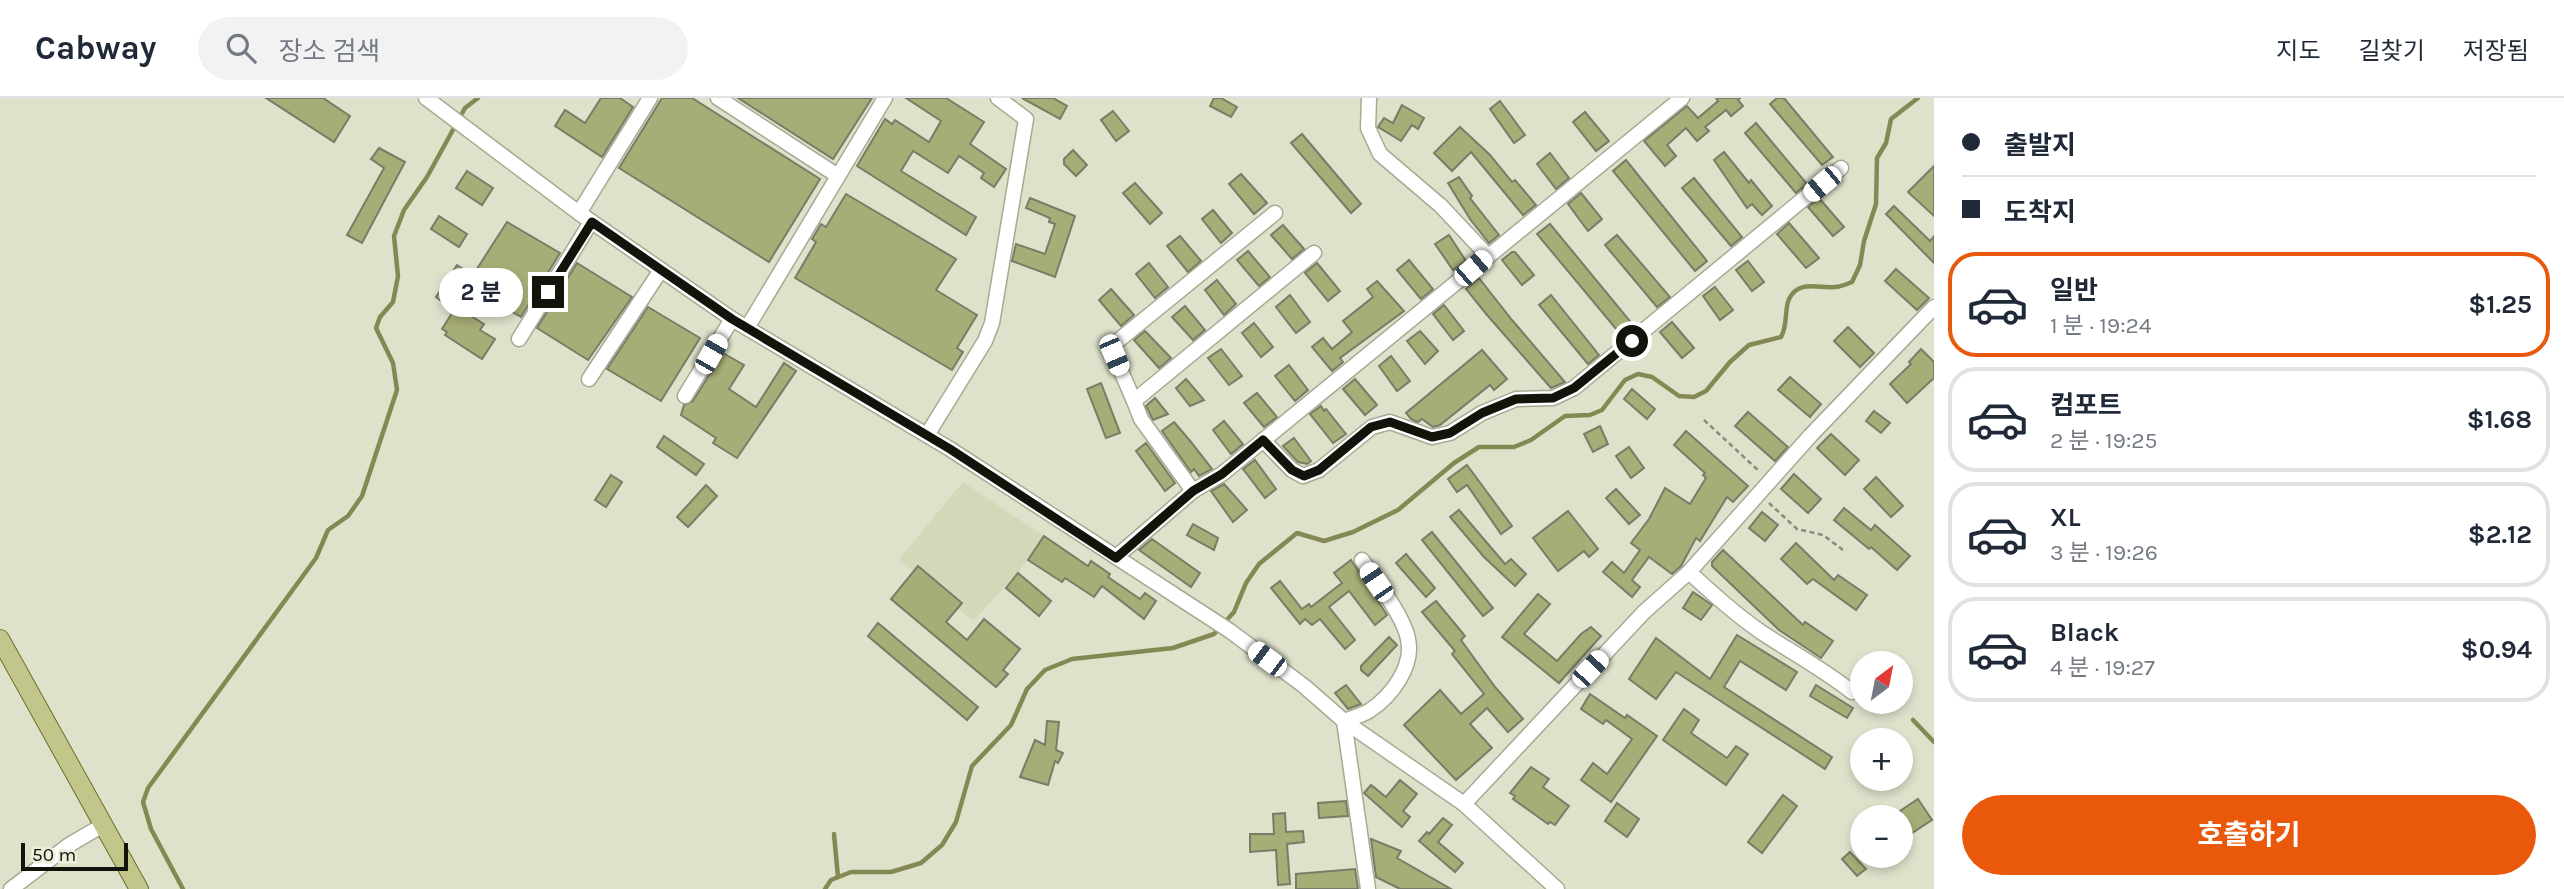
<!DOCTYPE html>
<html lang="ko">
<meta charset="utf-8">
<style>
body{margin:0;font-family:Karla,"Noto Sans KR",sans-serif;background:#f2f2f3;color:#1f2937;height:100vh;display:flex;flex-direction:column;font-size:26px;white-space:nowrap}
*{box-sizing:border-box;margin:0}
p{font-size:23px;color:#747a83}
.icon{flex:none;width:38px;height:38px;fill:none;stroke:currentColor;stroke-width:2;stroke-linecap:round;stroke-linejoin:round}
.map{position:relative;flex:1;overflow:hidden}
.details{display:flex;flex-direction:column;background:#fff;width:630px}
.details>*{flex:none}
.top-card{display:grid;align-content:center;height:154px;padding:0 28px;background:#fff}
.needle{width:46px;rotate:32deg}
.buttons{position:absolute;left:1850px;top:553px;display:grid;gap:14px}
.buttons a{display:grid;place-items:center;width:63px;height:63px;border-radius:50%;background:#fff;box-shadow:0 4px 10px #0003;font-size:35px}
.scale{position:absolute;left:21px;bottom:18px;width:107px;box-sizing:border-box;padding-left:7px;border:4px solid #12130b;border-top:0;font-size:19px;line-height:24px;white-space:nowrap;color:#12130b;-webkit-text-stroke:5px #ecefd8;paint-order:stroke}
.end{position:absolute;width:32px;height:32px;margin:-16px;border:9px solid #12130b;background:#fff;box-shadow:0 0 0 4px #fff}
.from{border-radius:50%}
.bubble{position:absolute;height:49px;border-radius:24px;background:#fff;box-shadow:0 4px 10px #0003;font-size:23px;font-weight:700;line-height:49px;text-align:center}
.car{position:absolute;width:21px;height:42px;margin:-21px -10px;border-radius:9px;box-shadow:0 0 5px 2px #0007;background:linear-gradient(#fff 24%,#345 0 40%,#fff 0 76%,#345 0 86%,#fff 0)}
.top-card b{display:flex;align-items:center;gap:24px;height:66px;font-size:26px}
.top-card b+b{border-top:2px solid #e0e1e3}
.top-card i{width:18px;height:18px;background:#1f2937}
ul{padding:0;list-style:none}
li{display:flex;align-items:center;gap:21px;height:105px;margin:0 14px 10px;padding:0 14px;border:4px solid #e0e1e3;border-radius:28px}
li div{flex:1}
li b{display:block;font-size:26px}
li em{font-style:normal;font-weight:700}
li.selected{border-color:#ea580c}
li>.icon{width:63px;height:63px;stroke-width:1.5}
.button{display:flex;gap:14px;margin-top:auto;padding:14px 28px}
.button a{flex:1;height:80px;border-radius:42px;background:#ea580c;color:#fff;font-size:28px;font-weight:700;line-height:80px;text-align:center}
header{display:flex;align-items:center;gap:42px;box-sizing:border-box;height:98px;padding:0 35px;background:#fff;border-bottom:2px solid #e0e1e3}
header strong{font-size:33px}
nav{display:flex;gap:38px;margin-inline-start:auto;font-size:24px}
.search{width:490px;height:63px;background:#f2f2f3;display:flex;align-items:center;gap:18px;box-sizing:border-box;padding:0 24px;border-radius:38px;color:#747a83;font-size:26px}
main{display:flex;flex:1;min-height:0}
.map>svg:first-child{display:block}
.built{fill:#d4d8b9}
.lines{fill:none;stroke-linecap:round;stroke-linejoin:round}
.stream{stroke:#848954;stroke-width:4.5}
.building{fill:#a7ad76;stroke:#797c66;stroke-width:2}
.minor-casing{stroke:#a7aa93;stroke-width:17}
.major-casing{stroke:#6a6f2b;stroke-width:20}
.path{stroke:#898c7b;stroke-width:2.5;stroke-dasharray:5 3.5;stroke-linecap:butt}
.minor{stroke:#fff;stroke-width:14}
.major{stroke:#c2c68a;stroke-width:18}
.route{stroke:#12130b;stroke-width:9}
</style>
<header>
<strong>Cabway</strong>
<div class="search"><svg class="icon" aria-label="search" viewBox="0 0 24 24"><circle cx="10" cy="10" r="6"/><path d="M15 15l6 6"/></svg>장소 검색</div>
<nav><a>지도</a><a>길찾기</a><a>저장됨</a></nav>
</header>
<main>
<div class="map">
<svg width="1934" height="791" viewBox="0 0 1934 791">
<rect width="100%" height="100%" fill="#dfe2cb"/>
<path class="built" d="M963 384 1044 438 1018 475 973 523 899 461Z"/>
<g class="lines">
<g class="stream">
<path d="M1913 622 1934 644"/>
<path d="M834 736 838 779"/>
<path d="M183 791 151 731 143 704 148 690 316 460 328 432 348 418 362 398 397 292 393 265 376 230 380 219 393 204 398 178 394 138 404 112 427 79 465 10 478 0"/>
<path d="M825 791 831 782 851 774H891L921 765 942 747 956 724 972 668 1011 627 1027 591 1045 572 1072 561 1173 550 1214 536 1234 514 1246 485 1259 466 1297 435 1324 443 1353 434 1398 412 1454 365 1479 349H1514L1531 342 1565 318 1590 317 1602 312 1625 282 1638 276 1652 279 1679 298 1694 299 1706 293 1730 264 1749 247 1781 239C1788 227 1784 213 1789 201 1799 181 1819 191 1835 189 1841 189 1847 186 1852 184L1860 167 1864 143 1876 106 1877 60 1886 45 1891 21 1918 0"/>
</g>
</g>
<g class="building">
<path d="M266 0H323L350 18 334 44Z"/>
<path d="M601 0H620L633 9 602 59 555 28 565 12 585 25Z"/>
<path d="M662 0H692L820 81 769 164 619 70Z"/>
<path d="M738 0H872L833 61Z"/>
<path d="M906 0H946L984 24 970 46 1006 71 994 89 981 80 984 75 959 58 948 75 913 53 901 73 976 119 966 137 857 68 885 21 892 26 895 22 929 44 941 23Z"/>
<path d="M1022 0H1053L1067 8 1060 21Z"/>
<path d="M1214 0H1221L1237 9 1231 19 1210 8Z"/>
<path d="M1716 0H1740L1738 2 1743 8 1731 18 1726 12 1705 29 1709 33 1697 43 1686 30 1667 47 1676 58 1665 68 1644 43 1687 8 1698 20 1718 3Z"/>
<path d="M1777 0H1784L1833 59 1822 67 1770 6Z"/>
<path d="M1500 3 1525 37 1514 45 1490 11Z"/>
<path d="M1402 7 1424 20 1418 31 1412 27 1401 43 1378 29 1384 20 1393 25Z"/>
<path d="M1113 13 1129 33 1116 43 1101 22Z"/>
<path d="M1585 14 1609 43 1596 53 1573 24Z"/>
<path d="M1756 25 1807 86 1796 95 1745 35Z"/>
<path d="M1460 29 1490 57 1512 84 1515 82 1536 107 1523 117 1471 54 1452 73 1434 55Z"/>
<path d="M1302 36 1361 106 1351 115 1291 45Z"/>
<path d="M379 50 405 64 362 145 347 137 384 70 371 61Z"/>
<path d="M1073 52 1087 67 1076 78 1064 66V61Z"/>
<path d="M1724 54 1749 85 1751 82 1772 108 1762 117 1752 106 1747 110 1714 62Z"/>
<path d="M1550 55 1569 80 1556 91 1537 66Z"/>
<path d="M1626 62 1707 163 1695 173 1613 73Z"/>
<path d="M1934 68V118L1908 94Z"/>
<path d="M467 73 493 90 482 107 456 90Z"/>
<path d="M1241 76 1267 105 1254 116 1229 86Z"/>
<path d="M1459 79 1472 98 1470 100 1499 137 1489 145 1470 121 1448 85Z"/>
<path d="M1694 80 1742 139 1731 148 1682 90Z"/>
<path d="M1135 85 1162 115 1150 126 1123 95Z"/>
<path d="M1581 95 1602 121 1588 133 1568 106Z"/>
<path d="M846 96 956 161 936 192 977 217 957 250 963 254 952 272 795 180 816 144 812 141 821 126 826 129Z"/>
<path d="M1030 100 1075 118 1055 179 1012 163 1016 146 1045 156 1055 126 1049 124 1050 120 1026 110Z"/>
<path d="M1819 100 1844 129 1833 138 1808 109Z"/>
<path d="M1894 108 1930 143 1934 138V165L1886 116Z"/>
<path d="M1213 112 1232 135 1221 145 1202 121Z"/>
<path d="M439 118 467 136 459 149 431 131Z"/>
<path d="M507 124 560 155 521 219 460 184 445 206 436 199 457 167 473 177Z"/>
<path d="M1789 125 1819 160 1806 170 1777 136Z"/>
<path d="M1550 126 1634 228 1622 238 1537 136Z"/>
<path d="M1283 127 1304 151 1292 161 1271 137Z"/>
<path d="M1449 137 1466 163 1453 172 1435 146Z"/>
<path d="M1617 137 1670 199 1657 209 1605 147Z"/>
<path d="M1180 138 1201 163 1188 174 1167 148Z"/>
<path d="M1248 153 1270 179 1259 188 1237 162Z"/>
<path d="M1512 154H1515L1534 177 1522 187 1502 162Z"/>
<path d="M1409 162 1433 191 1421 201 1397 172Z"/>
<path d="M1748 163 1764 184 1752 193 1736 172Z"/>
<path d="M577 165 632 199 588 262 537 230Z"/>
<path d="M1149 165 1168 189 1155 200 1136 176Z"/>
<path d="M1317 165 1340 193 1328 203 1305 175Z"/>
<path d="M1896 171 1929 200 1917 212 1885 183Z"/>
<path d="M1479 180 1512 222 1565 284 1551 290 1487 217 1466 191Z"/>
<path d="M1217 182 1236 206 1224 217 1205 192Z"/>
<path d="M1377 183 1404 213 1340 260 1343 264 1332 273 1312 249 1323 240 1332 251 1352 234 1343 223 1373 199 1367 191Z"/>
<path d="M1715 189 1733 212 1720 222 1703 198Z"/>
<path d="M1111 191 1134 217 1121 228 1099 202Z"/>
<path d="M1290 197 1310 224 1296 235 1276 209Z"/>
<path d="M1551 197 1599 257 1588 266 1539 207Z"/>
<path d="M1444 207 1464 233 1453 242 1433 216Z"/>
<path d="M1185 208 1205 232 1193 242 1172 219Z"/>
<path d="M456 209 484 226 480 232 495 241 482 261 445 237 447 234 442 231Z"/>
<path d="M648 209 700 240 661 303 607 271Z"/>
<path d="M1672 224 1694 250 1682 260 1660 234Z"/>
<path d="M1254 225 1273 249 1261 259 1242 235Z"/>
<path d="M1848 229 1874 255 1860 269 1834 243Z"/>
<path d="M1145 233 1171 260 1159 270 1134 242Z"/>
<path d="M1420 233 1438 253 1425 266 1407 243Z"/>
<path d="M1221 251 1242 278 1229 287 1208 260Z"/>
<path d="M1921 251 1934 264V280L1907 305 1890 286 1911 266 1909 264Z"/>
<path d="M1482 252 1507 281 1494 292 1490 287 1440 327 1433 329 1422 321 1418 324 1411 321 1406 315Z"/>
<path d="M723 255 744 267 729 291 756 309 784 265 796 273 737 360 713 345 716 340 681 317 684 307 693 303Z"/>
<path d="M1391 258 1410 283 1397 293 1379 268Z"/>
<path d="M1289 267 1308 292 1295 303 1275 278Z"/>
<path d="M1790 279 1821 306 1810 319 1778 292Z"/>
<path d="M1186 281 1204 302 1190 308 1176 290Z"/>
<path d="M1355 281 1377 307 1365 317 1343 291Z"/>
<path d="M1101 285 1120 335 1106 340 1087 291Z"/>
<path d="M1632 291 1655 311 1647 321 1624 301Z"/>
<path d="M1257 295 1277 319 1264 329 1244 305Z"/>
<path d="M1155 300 1168 316 1153 322 1146 308Z"/>
<path d="M1321 308 1324 313 1326 311 1346 336 1333 345 1310 316Z"/>
<path d="M1874 313 1890 325 1881 335 1866 323Z"/>
<path d="M1748 314 1788 349 1775 363 1735 328Z"/>
<path d="M1224 323 1243 346 1231 356 1213 332Z"/>
<path d="M1174 324 1191 344 1212 371 1199 378 1194 371 1191 374 1162 333Z"/>
<path d="M1600 328 1608 346 1593 354 1584 336Z"/>
<path d="M1686 333 1748 388 1733 404 1727 399 1700 443 1696 440 1681 468 1672 476 1649 459 1632 482 1640 489 1632 499 1603 474 1612 464 1624 475 1640 452 1631 445 1649 421 1665 390 1690 406 1706 380 1703 377 1705 375 1674 347Z"/>
<path d="M1831 336 1859 362 1845 377 1817 350Z"/>
<path d="M664 338 704 366 696 377 657 349Z"/>
<path d="M1294 340 1311 363 1307 366 1298 364 1283 348Z"/>
<path d="M1146 345 1175 385 1165 393 1136 353Z"/>
<path d="M1629 349 1644 370 1631 380 1616 358Z"/>
<path d="M1255 362 1276 391 1265 400 1243 371Z"/>
<path d="M1467 367 1512 428 1501 436 1467 387 1457 394 1448 381Z"/>
<path d="M1794 376 1821 401 1808 415 1781 391Z"/>
<path d="M611 377 622 384 606 409 595 402Z"/>
<path d="M1876 379 1903 408 1891 419 1864 391Z"/>
<path d="M1224 386 1247 412 1233 424 1211 393Z"/>
<path d="M706 387 717 398 688 429 677 419Z"/>
<path d="M1616 391 1640 417 1629 426 1606 400Z"/>
<path d="M1844 410 1871 432 1875 427 1910 458 1897 472 1871 449 1869 451 1834 422Z"/>
<path d="M1459 412 1505 466 1511 461 1526 476 1515 488 1484 459 1450 419Z"/>
<path d="M1568 413 1598 451 1589 459 1584 453 1558 473 1533 440Z"/>
<path d="M1762 414 1778 427 1765 443 1749 430Z"/>
<path d="M1193 426 1218 440 1214 452 1187 437Z"/>
<path d="M1432 434 1493 510 1483 518 1422 442Z"/>
<path d="M1044 438 1088 468 1091 463 1110 476 1108 479 1140 501 1145 495 1156 503 1144 521 1102 488 1094 499 1065 480 1062 484 1028 462Z"/>
<path d="M1152 441 1200 475 1191 489 1139 452Z"/>
<path d="M1796 445 1834 482 1838 477 1867 497 1856 512 1813 481 1807 486 1781 461Z"/>
<path d="M1723 452 1803 527 1805 524 1833 543 1821 560 1779 532 1712 468V464Z"/>
<path d="M1406 456 1435 490 1426 499 1396 465Z"/>
<path d="M1351 462 1387 517 1375 527 1349 493 1329 509 1355 542 1345 551 1320 521 1312 527 1305 521 1300 526 1271 490 1280 483 1302 511 1309 506 1311 509 1342 485 1334 475Z"/>
<path d="M918 468 962 505 946 524 967 542 984 521 1020 551 1003 572 1008 576 996 589 891 501Z"/>
<path d="M1018 475 1051 503 1039 518 1006 490Z"/>
<path d="M1693 494 1712 507 1701 522 1683 510Z"/>
<path d="M1538 496 1550 506 1524 536 1557 563 1581 536 1591 529 1601 538 1559 585 1502 539Z"/>
<path d="M1436 503 1465 538 1461 542 1495 589 1523 621 1508 634 1487 610 1470 626 1492 650 1456 682 1404 627 1440 592 1461 616 1484 596 1452 556 1455 553 1422 514Z"/>
<path d="M878 525 978 609 967 622 868 538Z"/>
<path d="M1737 537 1797 574 1786 592 1740 563 1724 589 1832 659 1825 671 1676 574 1656 601 1629 581 1656 540 1710 581Z"/>
<path d="M1389 539 1397 547 1368 578 1361 572V568Z"/>
<path d="M1346 587 1361 606 1348 611 1335 595Z"/>
<path d="M1816 587 1853 610 1847 620 1810 598Z"/>
<path d="M1590 596 1625 620 1627 617 1657 638 1611 704 1581 682 1593 665 1607 676 1632 641 1606 622 1603 626 1581 611Z"/>
<path d="M1684 611 1699 622 1691 635 1727 660 1736 648 1748 656 1726 687 1663 642Z"/>
<path d="M1047 623 1059 624 1056 652 1063 655 1058 665 1055 663 1048 687 1020 679 1035 642 1045 647Z"/>
<path d="M1531 669 1549 681 1543 689 1569 708 1555 727 1550 724 1548 726 1513 701 1515 698 1510 695Z"/>
<path d="M1400 682 1417 696 1403 713 1410 719 1402 729 1364 695 1371 687 1386 699Z"/>
<path d="M1783 697 1797 708 1762 755 1748 744Z"/>
<path d="M1918 701 1932 722 1900 743V713Z"/>
<path d="M1346 703 1348 718 1319 720 1318 705Z"/>
<path d="M1617 705 1639 721 1627 739 1605 723Z"/>
<path d="M1285 715 1286 734 1303 733 1304 744 1287 746 1290 786 1278 787 1276 752 1250 754V736H1274L1273 716Z"/>
<path d="M1443 720 1452 727 1438 744 1463 765 1455 774 1419 743 1427 734 1429 736Z"/>
<path d="M1371 741 1401 753 1397 760 1451 791H1400L1376 779Z"/>
<path d="M1850 754 1866 771 1857 778 1842 761Z"/>
<path d="M1355 771 1358 791H1296V776Z"/>
</g>
<g class="lines">
<g class="minor-casing">
<g id="minor">
<path d="M426 0 579 115 732 221 950 351 1230 533 1304 588 1344 623 1464 706 1557 791"/>
<path d="M718 0 838 78"/>
<path d="M1369 0 1368 30 1380 56 1441 108 1488 158"/>
<path d="M579 115 650 0"/>
<path d="M747 230 885 0"/>
<path d="M519 241 591 124"/>
<path d="M589 281 661 172"/>
<path d="M685 298 732 221"/>
<path d="M1134 303 1114 257V246L1275 115"/>
<path d="M927 337 985 243 992 225 1026 21 998 0"/>
<path d="M1263 342 1292 372 1303 378 1319 372 1372 329 1390 324 1432 339 1450 335 1482 315 1516 301 1553 300 1574 290 1841 70"/>
<path d="M1193 393 1141 321 1134 303 1314 155"/>
<path d="M1116 459 1193 393 1222 376 1682 0"/>
<path d="M1362 462C1375 482 1404 518 1408 541 1414 568 1392 598 1369 613 1362 617 1352 620 1344 623L1368 791"/>
<path d="M1689 474C1712 495 1735 516 1761 534 1791 554 1823 571 1852 594"/>
<path d="M1464 706 1644 514 1689 474 1811 337 1934 209"/>
<path d="M11 791 69 747 103 727"/>
</g>
</g>
<g class="major-casing">
<path id="major" d="M0 541 139 791"/>
</g>
<g class="path">
<path d="M1704 322 1760 374"/>
<path d="M1769 405 1797 431 1823 437 1843 452"/>
</g>
<use href="#minor" class="minor"/>
<use href="#major" class="major"/>
</g>
<g class="lines">
<path class="route" d="M548 194 592 124 732 221 950 351 1116 460 1193 393 1222 376 1263 342 1292 372 1304 378 1319 372 1371 329 1390 324 1432 339 1450 335 1482 315 1516 301 1553 300 1574 290 1632 243"/>
</g>
</svg>
<div class="buttons">
<a><svg class="needle" viewBox="-14 -14 28 28"><path d="M0-13l5 13h-10z" fill="#e53935"/><path d="M0 13l5-13h-10z" fill="#747a83"/></svg></a>
<a>+</a>
<a>−</a>
</div>
<div class="scale">50 m</div>
<i class="end from" style="left:1632px;top:243px"></i>
<i class="end" style="left:548px;top:194px"></i>
<div class="bubble" style="left:439px;top:170px;width:84px">2 분</div>
<i class="car" style="left:1822px;top:86px;rotate:230deg"></i>
<i class="car" style="left:1473px;top:170px;rotate:49deg"></i>
<i class="car" style="left:711px;top:256px;rotate:30deg"></i>
<i class="car" style="left:1114px;top:257px;rotate:157deg"></i>
<i class="car" style="left:1376px;top:484px;rotate:326deg"></i>
<i class="car" style="left:1267px;top:561px;rotate:307deg"></i>
<i class="car" style="left:1590px;top:571px;rotate:43deg"></i>
</div>
<section class="details">
<div class="top-card">
<b><i class="from"></i>출발지</b>
<b><i></i>도착지</b>
</div>
<ul>
<li class="selected"><svg class="icon" aria-label="car" viewBox="0 0 24 24"><path d="M5 17H2v-5l4-1 3-4h7l3 4 3 1v5h-3M9 17h6M6 11h13"/><circle cx="7" cy="17" r="2"/><circle cx="17" cy="17" r="2"/></svg><div><b>일반</b><p>1 분 · 19:24</p></div><em>$1.25</em></li>
<li><svg class="icon" aria-label="car" viewBox="0 0 24 24"><path d="M5 17H2v-5l4-1 3-4h7l3 4 3 1v5h-3M9 17h6M6 11h13"/><circle cx="7" cy="17" r="2"/><circle cx="17" cy="17" r="2"/></svg><div><b>컴포트</b><p>2 분 · 19:25</p></div><em>$1.68</em></li>
<li><svg class="icon" aria-label="car" viewBox="0 0 24 24"><path d="M5 17H2v-5l4-1 3-4h7l3 4 3 1v5h-3M9 17h6M6 11h13"/><circle cx="7" cy="17" r="2"/><circle cx="17" cy="17" r="2"/></svg><div><b>XL</b><p>3 분 · 19:26</p></div><em>$2.12</em></li>
<li><svg class="icon" aria-label="car" viewBox="0 0 24 24"><path d="M5 17H2v-5l4-1 3-4h7l3 4 3 1v5h-3M9 17h6M6 11h13"/><circle cx="7" cy="17" r="2"/><circle cx="17" cy="17" r="2"/></svg><div><b>Black</b><p>4 분 · 19:27</p></div><em>$0.94</em></li>
</ul>
<div class="button"><a>호출하기</a></div>
</section>
</main>
